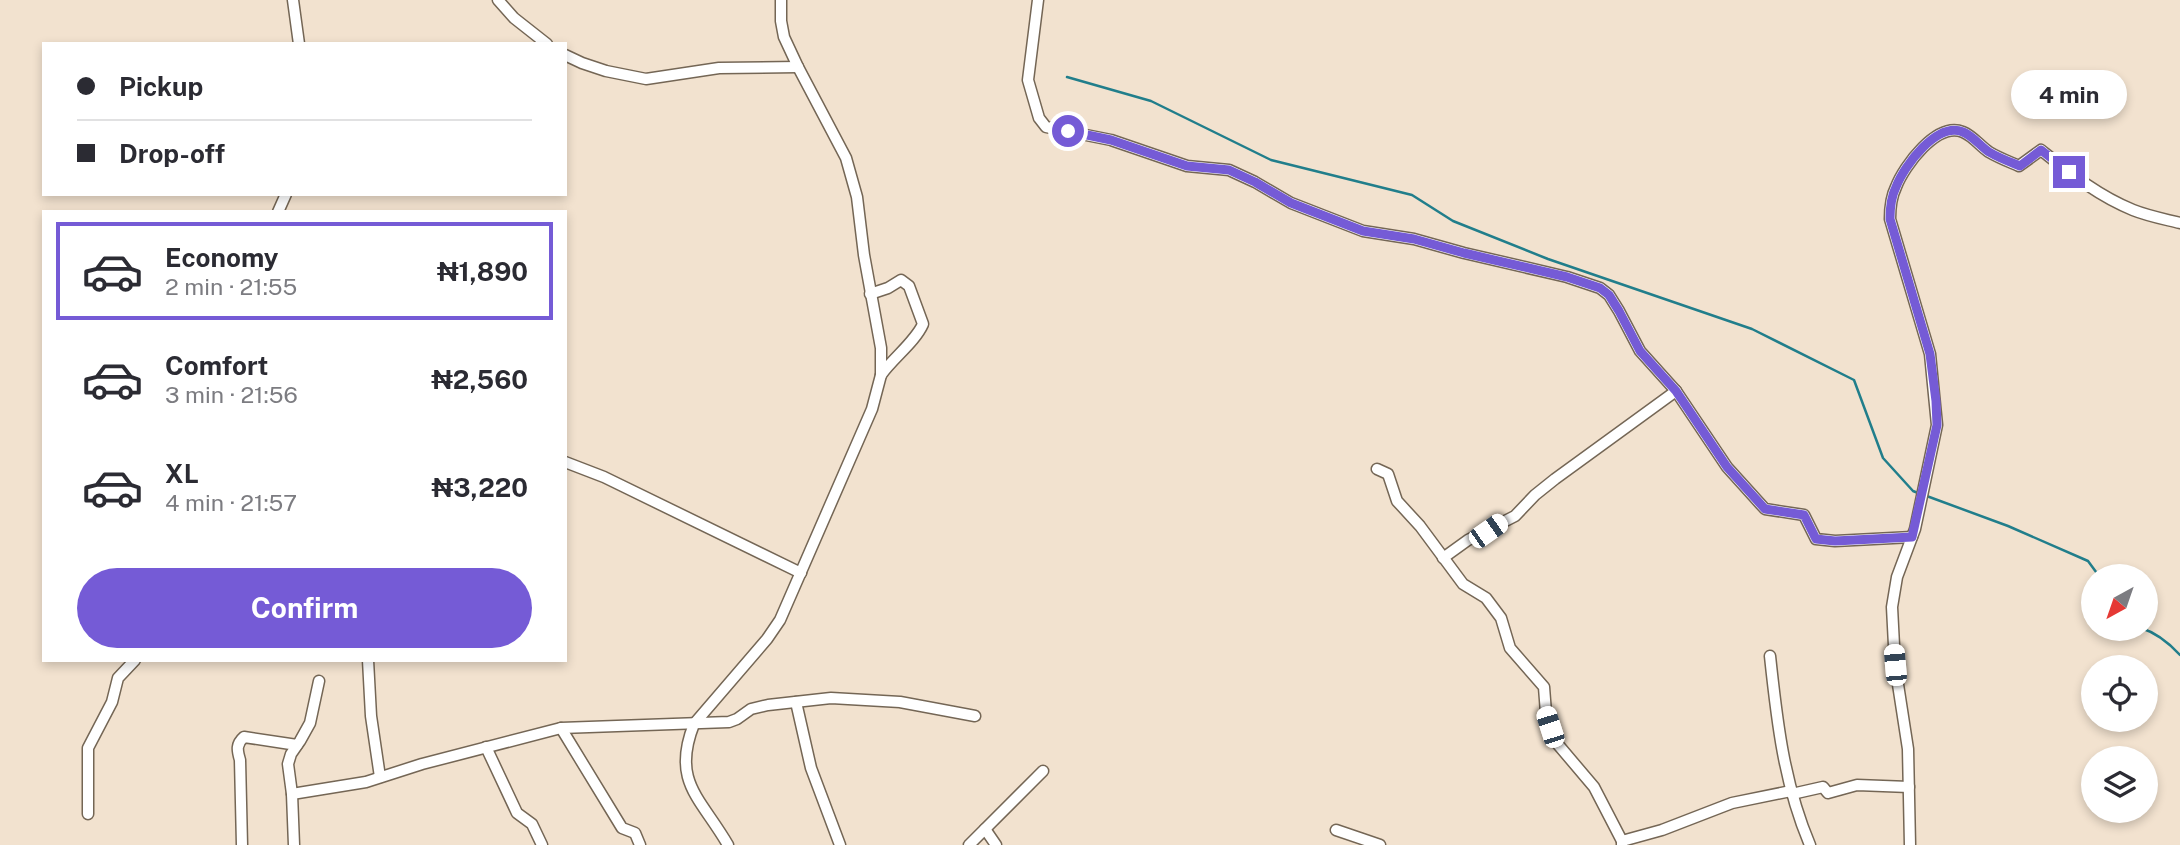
<!DOCTYPE html>
<meta charset="utf-8">
<style>
body{margin:0;font-family:"Public Sans",sans-serif;background:#f2f2f3;color:#2b2b33;height:100vh;display:flex;flex-direction:column;font-size:26px;white-space:nowrap}
*{box-sizing:border-box;margin:0}
p{font-size:23px;color:#7c7c81}
.icon{flex:none;width:38px;height:38px;fill:none;stroke:currentColor;stroke-width:2;stroke-linecap:round;stroke-linejoin:round}
.map{position:relative;flex:1;overflow:hidden}
.panel{position:absolute;left:42px;top:210px;width:525px;height:452px;display:flex;flex-direction:column;background:#fff;border-radius:0px;box-shadow:0 4px 10px #0003}
.panel>*{flex:none}
.hud{position:absolute;left:42px;top:42px;width:525px;height:154px;border-radius:0px;box-shadow:0 4px 10px #0003;display:grid;align-content:center;height:154px;padding:0 35px;background:#fff}
.needle{width:46px;rotate:220deg}
.controls{position:absolute;left:2081px;top:564px;display:grid;gap:14px}
.controls a{display:grid;place-items:center;width:77px;height:77px;border-radius:50%;background:#fff;box-shadow:0 4px 10px #0003;font-size:35px}
.end{position:absolute;width:32px;height:32px;margin:-16px;border:9px solid #755bd6;background:#fff;box-shadow:0 0 0 4px #fff}
.from{border-radius:50%}
.bubble{position:absolute;height:49px;border-radius:24px;background:#fff;box-shadow:0 4px 10px #0003;font-size:23px;font-weight:700;line-height:49px;text-align:center}
.car{position:absolute;width:21px;height:42px;margin:-21px -10px;border-radius:9px;box-shadow:0 0 5px 2px #0007;background:linear-gradient(#fff 24%,#345 0 40%,#fff 0 76%,#345 0 86%,#fff 0)}
.hud b{display:flex;align-items:center;gap:24px;height:66px;font-size:26px}
.hud b+b{border-top:2px solid #e1e1e2}
.hud i{width:18px;height:18px;background:#2b2b33}
ul{padding:12px 0 0;list-style:none}
li{display:flex;align-items:center;gap:21px;height:98px;margin:0 14px 10px;padding:0 21px;border:4px solid transparent;border-radius:0px}
li div{flex:1}
li b{display:block;font-size:26px}
li em{font-style:normal;font-weight:700}
li.on{border-color:#755bd6}
li>.icon{width:63px;height:63px;stroke-width:1.5}
.cta{display:flex;gap:14px;margin-top:auto;padding:14px 35px}
.cta a{flex:1;height:80px;border-radius:42px;background:#755bd6;color:#fff;font-size:28px;font-weight:700;line-height:80px;text-align:center}
.map>svg:first-child{display:block}
.lines{fill:none;stroke-linecap:round;stroke-linejoin:round}
.stream{stroke:#217e8b;stroke-width:2.5}
.minor-casing{stroke:#746655;stroke-width:13}
.minor{stroke:#fff;stroke-width:10}
.route{stroke:#755bd6;stroke-width:9}
</style>
<div class="map">
<svg width="2180" height="845" viewBox="0 0 2180 845">
<rect width="100%" height="100%" fill="#f2e2cf"/>
<g class="lines">
<g class="stream">
<path d="M1067 77 1151 101 1271 160 1412 195 1453 221 1548 259 1752 329 1854 380 1883 458 1913 491 1918 493"/>
<path d="M1924 495 2008 526 2088 561 2099 576"/>
<path d="M2141 628C2157 633 2169 643 2180 655"/>
</g>
<g class="minor-casing">
<g id="minor">
<path d="M293 0 299 44"/>
<path d="M498 0 514 18 547 44"/>
<path d="M1038 0 1028 80 1039 118 1046 127 1111 140 1187 166 1229 170 1255 182 1291 203 1363 231 1414 239 1464 253 1567 277 1600 288 1609 295 1619 311 1640 351 1676 391 1727 467 1765 509 1804 515 1816 539 1835 541 1912 537"/>
<path d="M565 55 582 63 606 71 646 79 719 68 798 67"/>
<path d="M278 212 286 194"/>
<path d="M870 294 888 288 901 280 909 286 923 324C915 342 893 358 881 375"/>
<path d="M565 462 604 477 801 573"/>
<path d="M1377 469 1388 474 1397 501 1420 526 1463 584 1486 598 1501 618 1510 648 1544 687 1546 713 1555 741 1594 787 1622 841V845"/>
<path d="M1443 558 1468 540 1515 516 1535 495 1555 479 1676 391"/>
<path d="M1770 656C1777 722 1784 784 1810 845"/>
<path d="M368 660 371 716 380 777"/>
<path d="M796 702 811 768 840 845"/>
<path d="M561 728 622 828 635 833 640 845"/>
<path d="M486 747 517 813 532 824 542 845"/>
<path d="M292 794 366 782 422 764 561 728 729 722 737 719 751 709 768 705 831 698 900 702 975 716"/>
<path d="M1792 794 1823 787 1828 793 1857 785 1909 787"/>
<path d="M88 814V748L112 702 118 678 135 660"/>
<path d="M985 829 996 845"/>
<path d="M1336 830 1380 845"/>
<path d="M1622 841 1662 830 1732 803 1791 791"/>
<path d="M242 845 240 760C237 750 236 744 244 737L297 745"/>
<path d="M294 845 292 794 288 764 291 754 300 741 310 723 319 681"/>
<path d="M728 845C701 798 671 782 694 724L767 639 780 620 872 409 881 375V348L864 255 857 197 846 158 798 67 784 37 781 21V0"/>
<path d="M969 845 1043 771"/>
<path d="M1910 845 1908 749 1895 665 1892 607 1897 577 1915 529 1937 425 1930 354 1890 219C1890 208 1891 197 1896 187 1904 166 1937 121 1963 132 1973 136 1980 146 1989 152 1999 158 2010 162 2019 166L2041 150C2070 173 2098 196 2133 210 2148 216 2164 219 2180 223"/>
</g>
</g>
<use href="#minor" class="minor"/>
</g>
<g class="lines">
<path class="route" d="M1068 131 1111 140 1187 166 1229 170 1255 182 1291 203 1363 231 1414 239 1464 253 1567 277 1600 288 1609 295 1619 311 1640 351 1676 391 1727 467 1765 509 1804 515 1816 539 1835 541 1912 537 1937 425 1936 401 1930 354 1890 219C1890 208 1891 197 1896 187 1904 166 1937 121 1963 132 1973 136 1980 146 1989 152 1999 158 2010 162 2020 166L2041 150 2069 172"/>
</g>
</svg>
<div class="controls">
<a><svg class="needle" viewBox="-14 -14 28 28"><path d="M0-13l5 13h-10z" fill="#e53935"/><path d="M0 13l5-13h-10z" fill="#7c7c81"/></svg></a>
<a><svg class="icon" aria-label="locate" viewBox="0 0 24 24"><circle cx="12" cy="12" r="6"/><path d="M12 2v4M12 18v4M2 12h4M18 12h4"/></svg></a>
<a><svg class="icon" aria-label="layers" viewBox="0 0 24 24"><path d="M12 4l9 5-9 5-9-5zM3 14l9 5 9-5"/></svg></a>
</div>
<i class="end from" style="left:1068px;top:131px"></i>
<i class="end" style="left:2069px;top:172px"></i>
<div class="bubble" style="left:2011px;top:70px;width:116px">4 min</div>
<i class="car" style="left:1488px;top:531px;rotate:55deg"></i>
<i class="car" style="left:1895px;top:665px;rotate:355deg"></i>
<i class="car" style="left:1550px;top:727px;rotate:342deg"></i>
<div class="hud">
<b><i class="from"></i>Pickup</b>
<b><i></i>Drop-off</b>
</div>
<section class="panel">
<ul>
<li class="on"><svg class="icon" aria-label="car" viewBox="0 0 24 24"><path d="M5 17H2v-5l4-1 3-4h7l3 4 3 1v5h-3M9 17h6M6 11h13"/><circle cx="7" cy="17" r="2"/><circle cx="17" cy="17" r="2"/></svg><div><b>Economy</b><p>2 min · 21:55</p></div><em>₦1,890</em></li>
<li><svg class="icon" aria-label="car" viewBox="0 0 24 24"><path d="M5 17H2v-5l4-1 3-4h7l3 4 3 1v5h-3M9 17h6M6 11h13"/><circle cx="7" cy="17" r="2"/><circle cx="17" cy="17" r="2"/></svg><div><b>Comfort</b><p>3 min · 21:56</p></div><em>₦2,560</em></li>
<li><svg class="icon" aria-label="car" viewBox="0 0 24 24"><path d="M5 17H2v-5l4-1 3-4h7l3 4 3 1v5h-3M9 17h6M6 11h13"/><circle cx="7" cy="17" r="2"/><circle cx="17" cy="17" r="2"/></svg><div><b>XL</b><p>4 min · 21:57</p></div><em>₦3,220</em></li>
</ul>
<div class="cta"><a>Confirm</a></div>
</section>
</div>
